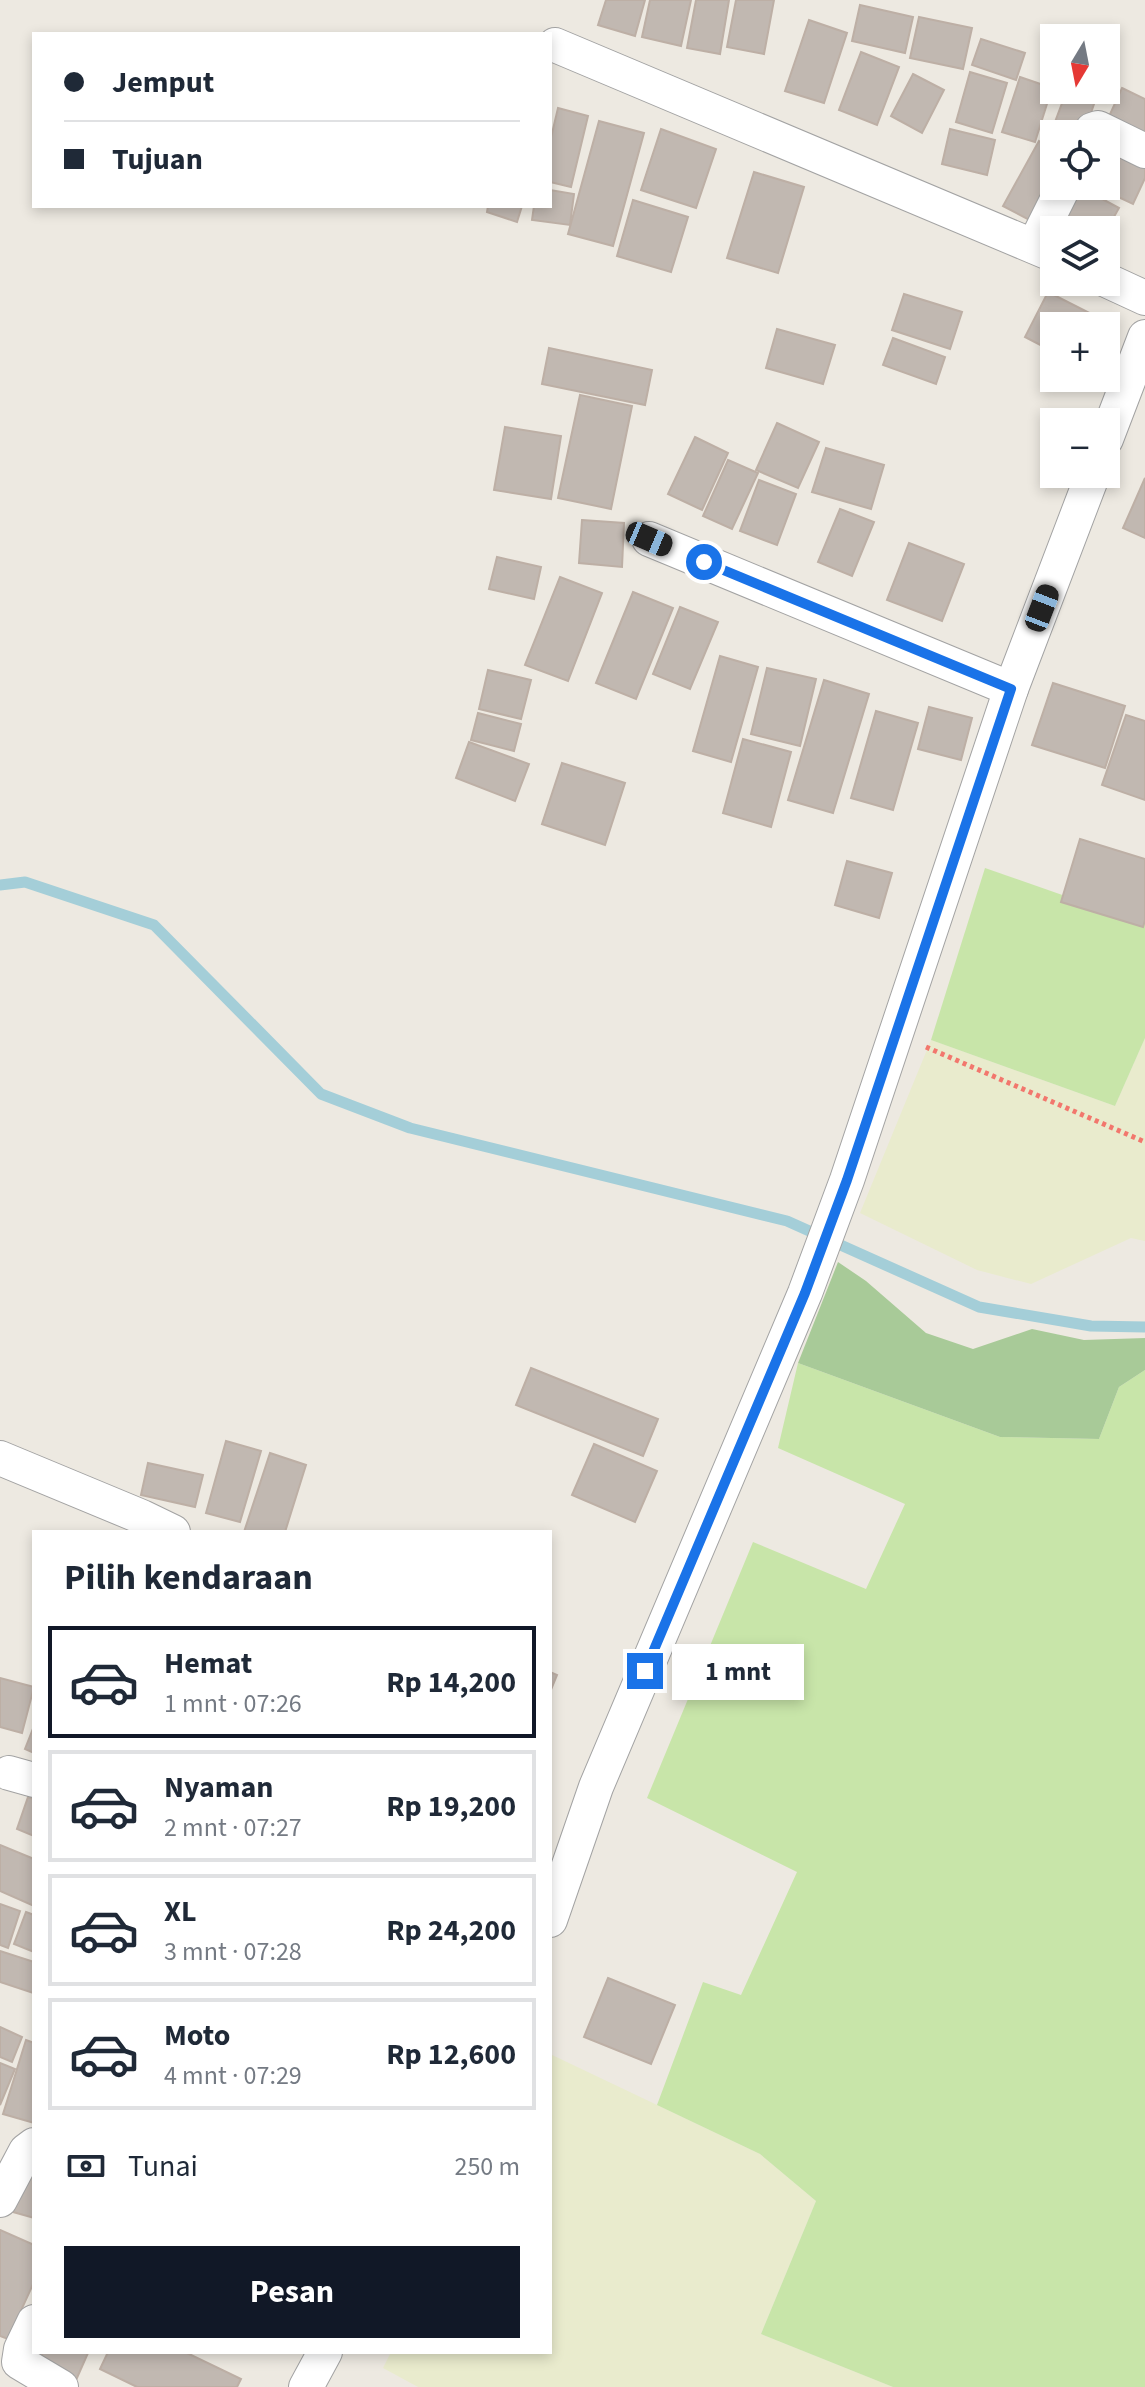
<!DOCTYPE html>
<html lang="id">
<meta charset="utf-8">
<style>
body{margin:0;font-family:"Source Sans 3",sans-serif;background:#f6f6f7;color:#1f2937;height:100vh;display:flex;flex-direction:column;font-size:30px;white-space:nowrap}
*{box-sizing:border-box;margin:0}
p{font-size:26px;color:#747a83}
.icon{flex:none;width:44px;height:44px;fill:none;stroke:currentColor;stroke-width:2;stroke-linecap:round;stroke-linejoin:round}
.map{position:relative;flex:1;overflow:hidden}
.side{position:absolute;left:32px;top:1530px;width:520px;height:824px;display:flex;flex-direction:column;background:#fff;border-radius:0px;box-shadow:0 4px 12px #0003}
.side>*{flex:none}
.banner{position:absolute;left:32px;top:32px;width:520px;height:176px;border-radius:0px;box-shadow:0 4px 12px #0003;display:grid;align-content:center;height:176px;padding:0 32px;background:#fff}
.needle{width:52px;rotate:190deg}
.buttons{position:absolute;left:1040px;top:24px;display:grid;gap:16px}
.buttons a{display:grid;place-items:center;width:80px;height:80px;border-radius:0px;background:#fff;box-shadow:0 4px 12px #0003;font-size:40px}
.end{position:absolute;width:36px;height:36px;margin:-18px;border:10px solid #1a73e8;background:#fff;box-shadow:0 0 0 4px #fff}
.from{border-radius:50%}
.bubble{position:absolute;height:56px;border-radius:0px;background:#fff;box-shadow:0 4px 12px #0003;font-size:26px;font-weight:700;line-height:56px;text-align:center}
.car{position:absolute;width:24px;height:48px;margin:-24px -12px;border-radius:10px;box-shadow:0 0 6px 2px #0007;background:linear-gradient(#222 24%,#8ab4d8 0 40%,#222 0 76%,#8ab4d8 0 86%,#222 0)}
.banner b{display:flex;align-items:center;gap:28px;height:76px;font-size:30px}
.banner b+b{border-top:2px solid #e0e1e3}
.banner i{width:20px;height:20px;background:#1f2937}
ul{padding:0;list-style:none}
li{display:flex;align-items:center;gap:24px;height:112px;margin:0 16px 12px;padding:0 16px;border:4px solid #e0e1e3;border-radius:0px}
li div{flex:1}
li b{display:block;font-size:30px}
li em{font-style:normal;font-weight:700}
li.on{border-color:#111827}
li>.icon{width:72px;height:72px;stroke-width:1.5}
h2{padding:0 32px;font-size:36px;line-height:96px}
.pay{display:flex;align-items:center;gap:20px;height:88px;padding:0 32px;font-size:30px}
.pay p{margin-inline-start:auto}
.action{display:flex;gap:16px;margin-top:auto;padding:16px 32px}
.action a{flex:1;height:92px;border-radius:0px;background:#111827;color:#fff;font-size:32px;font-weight:700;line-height:92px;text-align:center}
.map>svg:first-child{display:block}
.farmland{fill:#e9ebcd}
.grass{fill:#c8e5a9}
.forest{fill:#a8ca98}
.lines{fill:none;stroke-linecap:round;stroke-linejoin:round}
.stream{stroke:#a4ced8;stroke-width:11}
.building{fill:#c1b8b1;stroke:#bdafa5;stroke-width:2}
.minor-casing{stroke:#a3a3a3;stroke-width:36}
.path{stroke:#f2776d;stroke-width:5;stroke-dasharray:4 4;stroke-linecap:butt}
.minor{stroke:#fff;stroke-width:34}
.route{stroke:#1a73e8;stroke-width:10}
</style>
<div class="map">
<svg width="1145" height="2387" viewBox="0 0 1145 2387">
<rect width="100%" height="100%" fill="#ede9e1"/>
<g class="farmland">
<path d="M1145 1038V1241L1131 1238 1031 1284 977 1270 860 1213 931 1040 1115 1106Z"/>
<path d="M550 2054 760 2154 816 2201 761 2334 893 2387H418L383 2368 391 2352H550Z"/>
</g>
<g class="grass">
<path d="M985 868 1145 924V1038L1115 1106 931 1040Z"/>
<path d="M798 1363 1000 1437 1099 1439 1119 1387 1145 1370V2387H893L761 2334 816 2201 760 2154 657 2105 703 1982 741 1995 797 1872 647 1798 753 1542 866 1589 905 1504 778 1448Z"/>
</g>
<path class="forest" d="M838 1262 866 1281 926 1333 973 1349 1032 1329 1084 1340 1145 1338V1370L1119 1387 1099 1439 1000 1437 798 1363Z"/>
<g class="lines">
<path class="stream" d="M0 885 25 882 154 925 321 1094 410 1128 787 1221 979 1307 1091 1326 1145 1327"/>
</g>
<g class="building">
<path d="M606 0H645L635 36 598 25Z"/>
<path d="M650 0H691L681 46 642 37Z"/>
<path d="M696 0H729L720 54 687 48Z"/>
<path d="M736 0H774L764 54 727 47Z"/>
<path d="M860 5 913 17 905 53 852 41Z"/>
<path d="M919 17 972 28 963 69 910 58Z"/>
<path d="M809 20 847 33 824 103 785 91Z"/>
<path d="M981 39 1025 53 1016 80 972 65Z"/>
<path d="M861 52 899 67 877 125 839 110Z"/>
<path d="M970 72 1007 83 992 133 956 122Z"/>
<path d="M913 74 944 90 922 133 891 116Z"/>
<path d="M1020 77 1052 88 1035 142 1002 132Z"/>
<path d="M1122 88 1145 99V141L1106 123Z"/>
<path d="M1067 90H1082L1097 95 1084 134H1054V140L1049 138Z"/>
<path d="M558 108 588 116 571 187 550 182V142Z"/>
<path d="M599 121 644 133 613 246 568 234Z"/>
<path d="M661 129 716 149 696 208 641 190Z"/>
<path d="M950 129 995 140 987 175 942 164Z"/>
<path d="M1039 141 1054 150V186L1035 223 1003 206Z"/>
<path d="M1106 141 1145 159V178L1133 204 1095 186H1106Z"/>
<path d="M754 172 804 187 778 273 727 258Z"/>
<path d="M1078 186 1119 208 1106 231 1075 230 1055 219Z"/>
<path d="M550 190 574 194 570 225 532 220 534 206H550Z"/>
<path d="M633 200 688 217 671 272 617 256Z"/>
<path d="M488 206H522L517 222 487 212Z"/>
<path d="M1048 292 1115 326 1106 343V326H1054V352L1025 337Z"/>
<path d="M904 294 962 312 950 349 892 330Z"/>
<path d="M777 329 835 345 823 384 766 368Z"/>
<path d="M893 338 945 357 936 384 883 365Z"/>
<path d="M549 348 652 370 645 405 542 384Z"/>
<path d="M580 395 632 406 611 509 558 498Z"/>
<path d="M777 423 819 442 798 488 756 470Z"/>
<path d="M505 427 561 436 551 499 494 490Z"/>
<path d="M695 437 728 453 702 510 668 494Z"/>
<path d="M826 448 884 465 871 509 812 492Z"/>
<path d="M728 460 758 473 732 529 703 516Z"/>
<path d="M1145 478V538L1123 528Z"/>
<path d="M759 480 796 494 777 545 740 531Z"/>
<path d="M840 509 874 522 852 576 818 562Z"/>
<path d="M582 520 624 523 622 567 579 563Z"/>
<path d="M909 543 964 564 942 621 887 600Z"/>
<path d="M497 557 541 567 534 599 489 589Z"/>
<path d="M560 577 602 593 568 681 525 665Z"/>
<path d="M633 592 673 608 636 699 596 683Z"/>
<path d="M680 607 718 622 690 689 653 674Z"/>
<path d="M720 656 758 667 731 762 693 751Z"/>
<path d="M767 668 816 679 800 746 751 734Z"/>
<path d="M488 670 531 680 521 719 479 709Z"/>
<path d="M824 680 869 694 833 813 788 800Z"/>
<path d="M1053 683 1125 706 1105 768 1032 745Z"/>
<path d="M929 707 972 718 961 760 918 749Z"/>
<path d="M876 711 918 723 893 810 851 798Z"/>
<path d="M478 713 521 724 514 751 471 740Z"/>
<path d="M1126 715 1145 721V800L1102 785Z"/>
<path d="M743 739 791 752 771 827 723 813Z"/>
<path d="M469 742 529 764 515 801 456 778Z"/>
<path d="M562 763 625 783 605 845 542 824Z"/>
<path d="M1080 839 1145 859V920L1143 927 1061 902Z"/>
<path d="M847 861 892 873 879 918 835 905Z"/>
<path d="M531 1368 658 1419 643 1456 516 1405Z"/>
<path d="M226 1441 261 1451 240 1522 206 1513Z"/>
<path d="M594 1444 657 1471 635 1522 572 1495Z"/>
<path d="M270 1453 306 1465 285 1532H244Z"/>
<path d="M148 1463 203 1475 195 1507 141 1495Z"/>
<path d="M550 1672 557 1675 550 1692Z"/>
<path d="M0 1678 34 1687 22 1733 0 1727Z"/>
<path d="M34 1726V1753L25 1749Z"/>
<path d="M28 1797 34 1799V1836L17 1829Z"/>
<path d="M0 1845 34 1859V1906L0 1891Z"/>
<path d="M0 1904 20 1911 8 1948 0 1945Z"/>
<path d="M26 1912 34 1915V1952L14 1944Z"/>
<path d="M0 1951 34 1962 33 1993 0 1982Z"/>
<path d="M608 1978 675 2005 651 2064 584 2037Z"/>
<path d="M0 2027 22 2037 12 2062 0 2057Z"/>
<path d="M26 2040 34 2043V2123L3 2114Z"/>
<path d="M0 2063 15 2069 0 2105Z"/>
<path d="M28 2158 34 2160V2218L13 2212Z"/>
<path d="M0 2230 34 2245V2282L8 2339 0 2336Z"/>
<path d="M43 2352 88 2353 73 2387 35 2370Z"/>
<path d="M108 2352H185L241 2379 237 2387H137L100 2369Z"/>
</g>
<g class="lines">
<g class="minor-casing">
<g id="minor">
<path d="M555 45 1054 255"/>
<path d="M1090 134 1092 130 1098 128 1145 151"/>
<path d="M1034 246 1064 186"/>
<path d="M1106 280 1145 298"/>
<path d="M1106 439 1145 337"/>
<path d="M649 539 1011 689"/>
<path d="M0 1458 142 1517 173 1532"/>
<path d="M9 1773 34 1780"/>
<path d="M550 1920 596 1787 805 1293 847 1180 1011 689 1093 474"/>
<path d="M0 2200 26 2151 34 2145"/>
<path d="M34 2322 21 2349 19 2362 61 2387"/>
<path d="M306 2387 325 2352"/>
</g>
</g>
<path class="path" d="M926 1047 1145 1142"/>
<use href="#minor" class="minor"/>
</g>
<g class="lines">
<path class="route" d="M645 1671 805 1293 847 1180 1011 689 704 562"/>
</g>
</svg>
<div class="buttons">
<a><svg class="needle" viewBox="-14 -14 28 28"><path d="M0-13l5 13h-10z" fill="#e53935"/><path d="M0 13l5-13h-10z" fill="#747a83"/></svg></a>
<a><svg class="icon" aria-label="locate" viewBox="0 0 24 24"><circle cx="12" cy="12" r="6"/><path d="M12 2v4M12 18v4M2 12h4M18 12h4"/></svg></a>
<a><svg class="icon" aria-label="layers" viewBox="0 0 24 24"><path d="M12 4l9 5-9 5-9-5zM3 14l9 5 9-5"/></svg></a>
<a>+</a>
<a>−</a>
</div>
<i class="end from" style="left:704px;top:562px"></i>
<i class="end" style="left:645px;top:1671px"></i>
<div class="bubble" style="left:672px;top:1644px;width:132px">1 mnt</div>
<i class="car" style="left:649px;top:539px;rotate:113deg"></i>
<i class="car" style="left:1042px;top:608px;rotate:21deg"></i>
<div class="banner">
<b><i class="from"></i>Jemput</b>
<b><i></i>Tujuan</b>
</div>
<section class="side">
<h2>Pilih kendaraan</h2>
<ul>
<li class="on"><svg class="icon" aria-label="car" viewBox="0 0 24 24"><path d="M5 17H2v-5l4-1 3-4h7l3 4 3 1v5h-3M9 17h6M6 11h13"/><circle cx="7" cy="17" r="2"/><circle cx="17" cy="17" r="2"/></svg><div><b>Hemat</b><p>1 mnt · 07:26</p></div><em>Rp 14,200</em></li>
<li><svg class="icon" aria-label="car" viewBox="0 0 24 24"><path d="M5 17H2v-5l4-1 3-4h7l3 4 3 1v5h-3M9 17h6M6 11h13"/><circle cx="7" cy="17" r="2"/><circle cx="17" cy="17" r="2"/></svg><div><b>Nyaman</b><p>2 mnt · 07:27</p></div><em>Rp 19,200</em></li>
<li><svg class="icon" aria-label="car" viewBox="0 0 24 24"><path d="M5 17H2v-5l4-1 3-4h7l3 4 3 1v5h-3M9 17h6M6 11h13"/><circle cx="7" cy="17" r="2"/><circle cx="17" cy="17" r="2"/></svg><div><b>XL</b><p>3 mnt · 07:28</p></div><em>Rp 24,200</em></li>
<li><svg class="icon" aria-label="car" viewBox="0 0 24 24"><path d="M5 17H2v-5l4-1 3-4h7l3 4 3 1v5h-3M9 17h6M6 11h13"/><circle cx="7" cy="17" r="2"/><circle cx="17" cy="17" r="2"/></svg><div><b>Moto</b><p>4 mnt · 07:29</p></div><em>Rp 12,600</em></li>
</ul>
<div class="pay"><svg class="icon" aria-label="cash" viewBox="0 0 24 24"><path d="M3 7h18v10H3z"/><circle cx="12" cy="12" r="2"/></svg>Tunai<p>250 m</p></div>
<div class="action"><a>Pesan</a></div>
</section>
</div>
